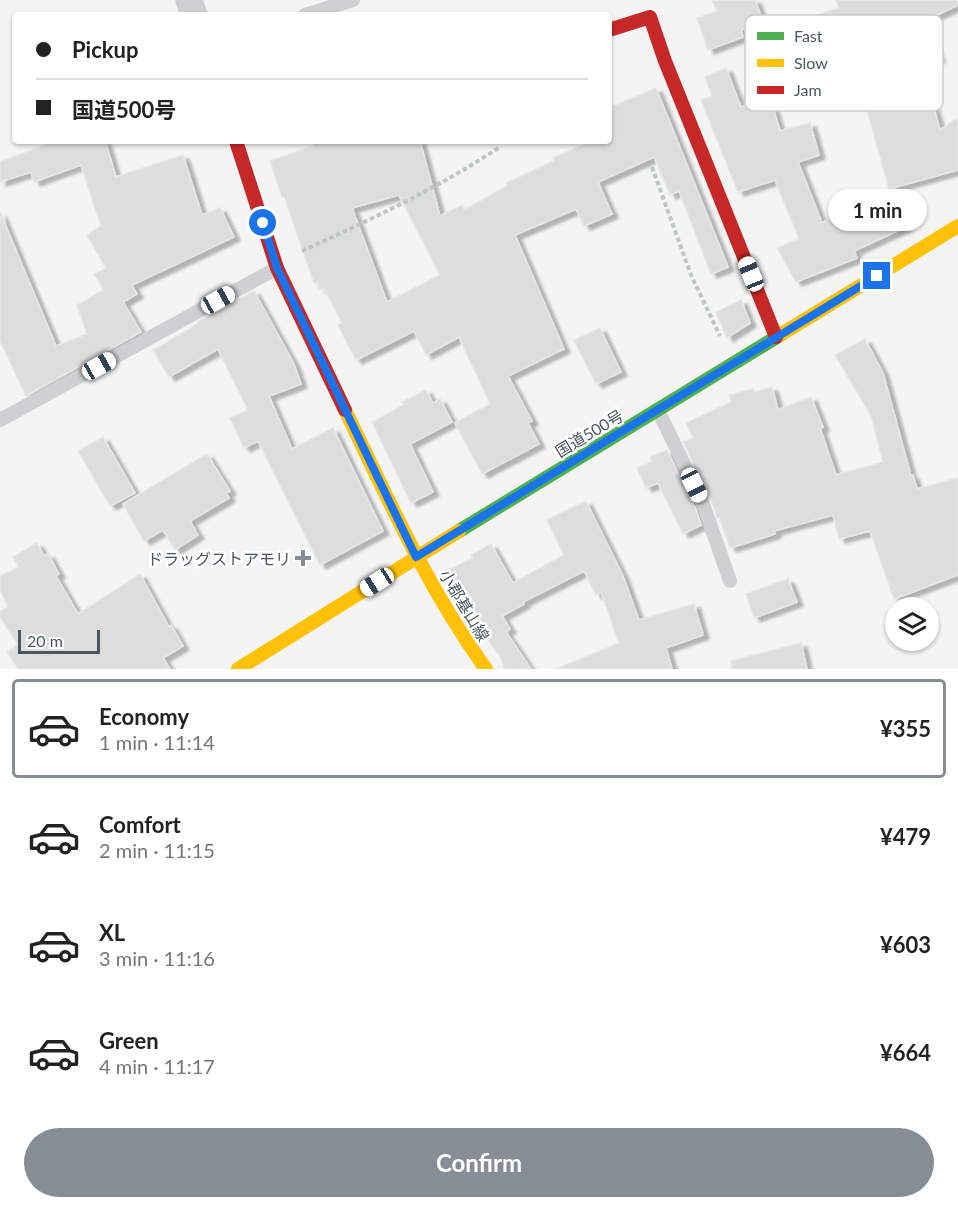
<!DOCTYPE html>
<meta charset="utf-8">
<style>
body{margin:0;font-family:Lato,"Noto Sans JP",sans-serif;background:#f2f2f2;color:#222;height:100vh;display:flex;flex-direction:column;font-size:22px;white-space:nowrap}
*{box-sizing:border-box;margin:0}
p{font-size:20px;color:#767676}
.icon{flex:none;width:33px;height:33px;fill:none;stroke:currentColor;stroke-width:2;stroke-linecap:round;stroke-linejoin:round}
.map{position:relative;height:669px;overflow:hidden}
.details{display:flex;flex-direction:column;background:#fff;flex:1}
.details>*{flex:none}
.top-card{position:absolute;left:12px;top:12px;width:600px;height:132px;border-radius:6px;box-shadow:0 2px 4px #0004;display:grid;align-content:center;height:132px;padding:0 24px;background:#fff}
.fabs{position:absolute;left:885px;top:597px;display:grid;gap:12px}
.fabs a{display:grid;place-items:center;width:54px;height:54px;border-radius:50%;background:#fff;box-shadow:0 2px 4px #0004;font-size:30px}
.scale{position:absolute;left:18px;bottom:15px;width:82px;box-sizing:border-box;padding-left:6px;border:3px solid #4a5661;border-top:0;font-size:16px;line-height:21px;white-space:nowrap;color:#4a5661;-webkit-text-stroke:4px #fff;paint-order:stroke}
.end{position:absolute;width:27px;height:27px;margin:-14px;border:8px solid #1a73e8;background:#fff;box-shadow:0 0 0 3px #fff}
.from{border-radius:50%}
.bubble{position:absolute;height:42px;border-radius:21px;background:#fff;box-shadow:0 2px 4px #0004;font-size:20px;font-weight:700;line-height:42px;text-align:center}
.car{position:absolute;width:18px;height:36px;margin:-18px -9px;border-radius:8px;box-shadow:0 0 4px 2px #0007;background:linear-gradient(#fff 24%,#345 0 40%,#fff 0 76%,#345 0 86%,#fff 0)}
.top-card b{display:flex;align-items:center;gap:21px;height:57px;font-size:22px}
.top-card b+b{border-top:2px solid #e0e0e0}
.top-card i{width:15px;height:15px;background:#222}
ul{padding:10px 0 0;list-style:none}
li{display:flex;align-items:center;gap:18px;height:99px;margin:0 12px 9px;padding:0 12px;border:3px solid transparent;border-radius:6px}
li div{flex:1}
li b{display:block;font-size:22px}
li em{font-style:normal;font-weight:700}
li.on{border-color:#868d94}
li>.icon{width:54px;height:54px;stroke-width:1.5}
.cta{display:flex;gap:12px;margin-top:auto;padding:12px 24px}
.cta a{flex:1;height:69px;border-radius:36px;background:#868d94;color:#fff;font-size:24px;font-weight:700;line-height:69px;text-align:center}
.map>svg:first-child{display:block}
.building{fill:#ddddde;stroke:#e5e6e7;stroke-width:1.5;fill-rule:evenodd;filter:url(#shadow)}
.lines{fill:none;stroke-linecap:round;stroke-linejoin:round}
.path{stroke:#bcc7c4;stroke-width:4;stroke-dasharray:4.5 3;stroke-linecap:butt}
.lane{stroke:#ced0d2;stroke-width:14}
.street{stroke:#ced0d2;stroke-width:27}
.fast{stroke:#4caf50;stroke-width:14}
.slow{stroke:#ffc107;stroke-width:14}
.jam{stroke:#c62828;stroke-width:14}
.route{stroke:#1a73e8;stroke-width:8}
.poi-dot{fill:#868d94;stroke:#fff;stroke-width:2}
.labels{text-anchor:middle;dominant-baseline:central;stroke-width:5;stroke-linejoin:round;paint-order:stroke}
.street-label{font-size:16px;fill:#4a5661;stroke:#fff}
.poi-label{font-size:16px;fill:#4a5661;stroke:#fff;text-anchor:end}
.key{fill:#fff;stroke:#c9ccd0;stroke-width:1.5}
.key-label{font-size:16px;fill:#4a5661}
</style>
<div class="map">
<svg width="958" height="669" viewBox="0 0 958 669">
<defs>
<filter id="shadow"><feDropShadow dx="6" dy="4" stdDeviation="1.5" flood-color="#0004"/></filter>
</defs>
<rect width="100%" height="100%" fill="#f4f4f4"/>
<g class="building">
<path d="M712 0H755L763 21 741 30 743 37 708 50 697 18 717 11Z"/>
<path d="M836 0H958V5L927 20 939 58 899 71 910 112 933 105 940 130 958 118V170L889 189 857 74 818 87 796 22 839 8Z"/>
<path d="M726 68 741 107 770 98 780 131 810 123 819 155 798 162 822 223 889 191 906 227 854 251 857 258 796 282 777 248 799 239 775 180 738 192 701 100 712 96 705 77Z"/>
<path d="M656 88 728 267 711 274 679 191 670 195 654 157 598 182 612 214 584 226 576 209 515 235 564 349 508 376 532 421 528 423 539 444 482 474 455 423 490 404 459 337 426 355 414 331 356 360 338 325 342 323 324 288 320 289 318 282 314 283 284 196 282 197 270 161 313 146 312 141H420L440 216 462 205 464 210 507 186 506 183 554 161 553 158 592 141H609V108ZM399 195 440 275 387 302 352 208Z"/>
<path d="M54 141H105L116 177 183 155 202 215 220 208 234 237 132 285 137 294 123 302 141 332 26 396 0 341V212L56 346 87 334 77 305 104 290 94 274 106 268 87 235 101 226 81 165 34 182 31 172 0 182V162Z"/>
<path d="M254 291 294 364 301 384 269 396 292 449 333 428 383 531 320 565 258 441 244 448 230 418 248 410 218 349 169 377 153 350 198 324 197 322Z"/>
<path d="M741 300 750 323 727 338 716 312Z"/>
<path d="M600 328 621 372 596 384 574 340Z"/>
<path d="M865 339 883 373 911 476 913 475 917 489 958 478V575L894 599 870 531 839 539 833 515 774 531 775 534 730 548 719 517 717 518 711 500 683 442 693 438 686 423 731 402 729 395 753 389 754 392 772 387 778 410 811 397 823 427 820 428 836 475 883 462 871 416 835 355Z"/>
<path d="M426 390 433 403 440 399 452 422 410 444 433 492 411 503 372 422 404 405 402 402Z"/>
<path d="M103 437 135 493 110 506 78 451Z"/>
<path d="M667 450 695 507 701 525 683 534 658 483 646 488 637 468 652 462 650 457Z"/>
<path d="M207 454 230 491 226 493 229 498 190 521 198 535 175 550 163 530 144 541 123 504Z"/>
<path d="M586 501 623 576 639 620 694 604 703 635 666 648 672 669H556L619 643 601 592 596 595 584 571 523 602 524 604 502 616 510 629 506 632 531 669H504L501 658 484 634 446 571 473 558 471 555 491 544 513 583 564 555 547 520Z"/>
<path d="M37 543 44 556 48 554 59 574 56 576 78 614 140 574 169 627 171 625 183 646 163 658 170 669H18L7 652 18 645 0 617V612L8 607 0 590V576L19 567 13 557Z"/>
<path d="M788 579 797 602 754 618 746 594Z"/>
<path d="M801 643 807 669H732L731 661Z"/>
</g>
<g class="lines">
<g class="path">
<path d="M652 167 691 275 720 336"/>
<path d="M302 251C370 220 438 188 500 147"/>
</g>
<g class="lane">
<path d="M305 15 353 0"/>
<path d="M658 410 703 504 730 581"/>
<path d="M0 420 277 268"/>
</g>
<path class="street" d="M189 0 194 15"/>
<path class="fast" d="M459 531 780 335"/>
<g class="slow">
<path d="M780 335 958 226"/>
<path d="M345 410C388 499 428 589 486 669"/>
<path d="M238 669 459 531"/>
</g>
<g class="jam">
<path d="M609 30 650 17 665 61 776 337"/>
<path d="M236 141 277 268 345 410"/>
</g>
</g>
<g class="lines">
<path class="route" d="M263 223 277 268 416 557 877 276"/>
</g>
<path class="poi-dot" d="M300 549h6v6h6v6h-6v6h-6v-6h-6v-6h6z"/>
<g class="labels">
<g class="street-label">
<text transform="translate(589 433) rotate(-31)">国道500号</text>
<text transform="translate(465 605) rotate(59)">小郡基山線</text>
</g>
<g class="poi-label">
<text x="291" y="558">ドラッグストアモリ</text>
</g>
</g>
<rect x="745" y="15" width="198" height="96" rx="9" class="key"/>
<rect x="757" y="32" width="27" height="8" fill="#4caf50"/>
<rect x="757" y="59" width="27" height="8" fill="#ffc107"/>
<rect x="757" y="86" width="27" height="8" fill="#c62828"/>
<g class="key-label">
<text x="794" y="42">Fast</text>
<text x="794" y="69">Slow</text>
<text x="794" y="96">Jam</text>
</g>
</svg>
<div class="fabs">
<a><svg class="icon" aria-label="layers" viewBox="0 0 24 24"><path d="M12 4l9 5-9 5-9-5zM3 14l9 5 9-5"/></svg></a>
</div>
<div class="scale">20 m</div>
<i class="end from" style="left:263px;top:223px"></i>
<i class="end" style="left:877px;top:276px"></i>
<div class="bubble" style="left:828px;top:189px;width:99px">1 min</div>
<i class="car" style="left:751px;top:274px;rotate:338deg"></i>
<i class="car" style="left:218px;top:300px;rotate:61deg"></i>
<i class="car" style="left:99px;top:366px;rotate:61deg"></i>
<i class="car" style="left:694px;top:485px;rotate:154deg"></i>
<i class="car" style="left:377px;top:582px;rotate:238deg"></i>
<div class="top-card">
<b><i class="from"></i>Pickup</b>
<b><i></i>国道500号</b>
</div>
</div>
<section class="details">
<ul>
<li class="on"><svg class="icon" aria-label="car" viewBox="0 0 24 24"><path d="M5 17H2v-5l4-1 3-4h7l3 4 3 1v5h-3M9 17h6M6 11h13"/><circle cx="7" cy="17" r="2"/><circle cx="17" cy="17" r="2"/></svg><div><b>Economy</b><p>1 min · 11:14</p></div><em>¥355</em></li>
<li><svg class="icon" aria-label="car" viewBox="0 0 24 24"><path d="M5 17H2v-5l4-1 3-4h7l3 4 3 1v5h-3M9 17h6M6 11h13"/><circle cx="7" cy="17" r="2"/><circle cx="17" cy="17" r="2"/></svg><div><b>Comfort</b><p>2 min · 11:15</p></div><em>¥479</em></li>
<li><svg class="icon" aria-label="car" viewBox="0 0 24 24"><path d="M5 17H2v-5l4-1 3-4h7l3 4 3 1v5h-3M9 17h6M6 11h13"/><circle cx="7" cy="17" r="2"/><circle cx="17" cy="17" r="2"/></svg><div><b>XL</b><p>3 min · 11:16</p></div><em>¥603</em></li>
<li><svg class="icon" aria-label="car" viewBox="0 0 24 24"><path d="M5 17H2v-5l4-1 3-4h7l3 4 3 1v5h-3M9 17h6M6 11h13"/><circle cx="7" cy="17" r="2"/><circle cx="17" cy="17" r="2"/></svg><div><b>Green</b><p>4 min · 11:17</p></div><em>¥664</em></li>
</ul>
<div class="cta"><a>Confirm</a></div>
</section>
